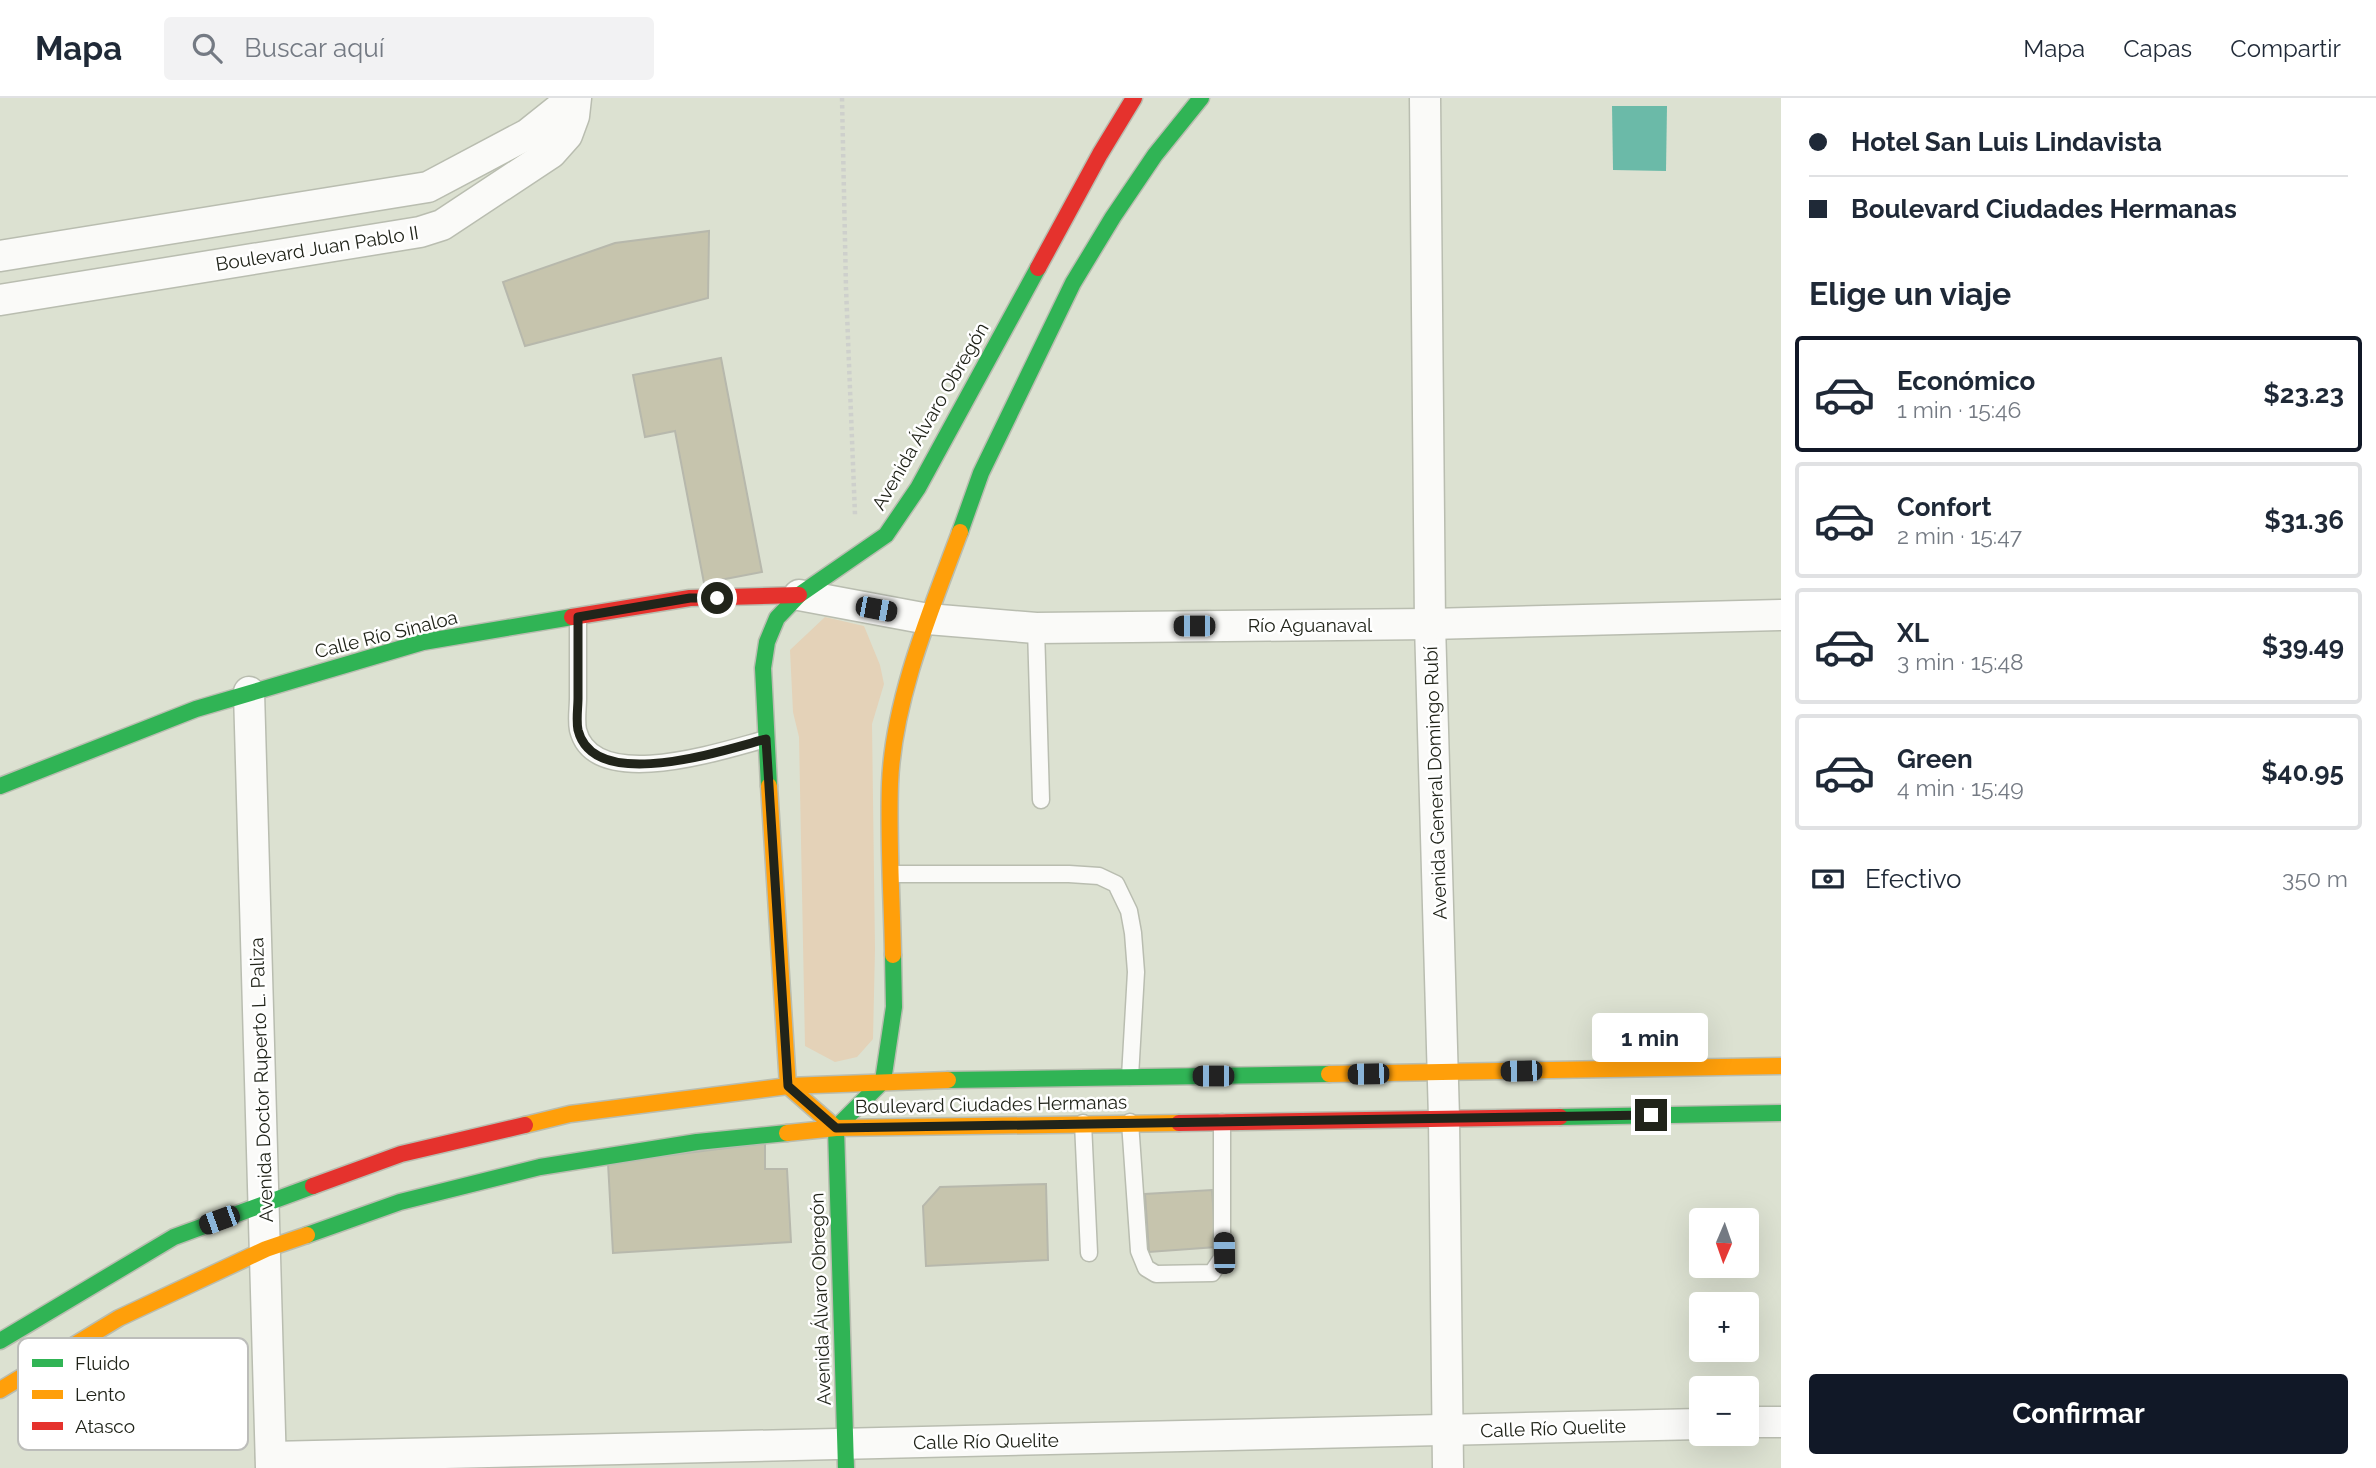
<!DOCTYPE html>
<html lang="es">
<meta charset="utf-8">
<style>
body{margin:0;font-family:Raleway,sans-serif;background:#f2f2f3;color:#1f2937;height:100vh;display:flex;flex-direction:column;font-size:26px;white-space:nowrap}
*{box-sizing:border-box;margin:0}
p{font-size:23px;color:#747a83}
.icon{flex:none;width:38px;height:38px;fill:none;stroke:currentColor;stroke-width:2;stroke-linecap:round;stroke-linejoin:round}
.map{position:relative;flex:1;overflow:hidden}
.sheet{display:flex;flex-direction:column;background:#fff;width:595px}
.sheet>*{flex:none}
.top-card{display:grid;align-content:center;height:154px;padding:0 28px;background:#fff}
.needle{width:46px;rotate:182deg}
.fabs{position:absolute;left:1689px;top:1110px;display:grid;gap:14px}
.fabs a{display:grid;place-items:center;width:70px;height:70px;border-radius:7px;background:#fff;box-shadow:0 7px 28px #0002;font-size:35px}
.end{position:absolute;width:32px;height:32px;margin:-16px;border:9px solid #21241a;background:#fff;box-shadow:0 0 0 4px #fff}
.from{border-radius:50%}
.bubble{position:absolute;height:49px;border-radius:7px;background:#fff;box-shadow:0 7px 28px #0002;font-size:23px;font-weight:700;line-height:49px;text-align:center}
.car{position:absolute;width:21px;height:42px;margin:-21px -10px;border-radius:9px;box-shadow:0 0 5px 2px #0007;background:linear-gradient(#222 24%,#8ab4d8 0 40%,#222 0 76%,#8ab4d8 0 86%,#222 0)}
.top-card b{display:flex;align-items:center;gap:24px;height:66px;font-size:26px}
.top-card b+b{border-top:2px solid #e0e1e3}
.top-card i{width:18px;height:18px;background:#1f2937}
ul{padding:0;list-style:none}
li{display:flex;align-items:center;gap:21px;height:116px;margin:0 14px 10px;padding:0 14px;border:4px solid #e0e1e3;border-radius:7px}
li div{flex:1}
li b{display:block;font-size:26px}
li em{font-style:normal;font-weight:700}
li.on{border-color:#111827}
li>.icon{width:63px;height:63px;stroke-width:1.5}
h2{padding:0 28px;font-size:32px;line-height:84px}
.pay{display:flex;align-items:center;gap:18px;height:77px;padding:0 28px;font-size:26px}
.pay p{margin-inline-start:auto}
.cta{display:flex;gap:14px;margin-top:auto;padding:14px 28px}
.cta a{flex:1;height:80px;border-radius:7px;background:#111827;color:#fff;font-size:28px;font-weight:700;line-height:80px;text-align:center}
header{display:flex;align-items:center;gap:42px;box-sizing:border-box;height:98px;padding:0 35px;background:#fff;border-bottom:2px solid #e0e1e3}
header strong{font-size:33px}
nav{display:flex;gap:38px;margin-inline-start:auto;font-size:24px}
.search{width:490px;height:63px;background:#f2f2f3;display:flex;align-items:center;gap:18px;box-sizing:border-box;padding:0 24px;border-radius:7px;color:#747a83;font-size:26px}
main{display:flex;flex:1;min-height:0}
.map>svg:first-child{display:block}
.green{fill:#e4d2b8}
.water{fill:#6bbaa8}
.building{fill:#c6c4ad;stroke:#b7b8ac;stroke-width:2}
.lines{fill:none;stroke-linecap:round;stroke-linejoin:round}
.lane-casing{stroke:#b9bdb0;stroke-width:19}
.street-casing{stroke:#b9bdb0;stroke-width:33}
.fast-casing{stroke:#b9bdb0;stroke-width:19}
.slow-casing{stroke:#b9bdb0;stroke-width:19}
.jam-casing{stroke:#b9bdb0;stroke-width:19}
.path{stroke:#ced0cc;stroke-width:4.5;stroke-dasharray:3.5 3.5;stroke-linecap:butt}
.lane{stroke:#fafaf8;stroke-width:16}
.street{stroke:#fafaf8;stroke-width:30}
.fast{stroke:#30b455;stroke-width:16}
.slow{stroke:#ff9f0a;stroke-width:16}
.jam{stroke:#e5322d;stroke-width:16}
.route{stroke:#21241a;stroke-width:9}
.labels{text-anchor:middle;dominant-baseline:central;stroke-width:5;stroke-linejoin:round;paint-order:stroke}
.street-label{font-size:19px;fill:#21241a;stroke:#fff}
.key{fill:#fff;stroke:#bcbdba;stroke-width:2}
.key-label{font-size:19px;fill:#21241a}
</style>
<header>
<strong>Mapa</strong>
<div class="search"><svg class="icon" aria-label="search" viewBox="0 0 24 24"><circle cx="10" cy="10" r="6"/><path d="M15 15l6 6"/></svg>Buscar aquí</div>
<nav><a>Mapa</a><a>Capas</a><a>Compartir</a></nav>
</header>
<main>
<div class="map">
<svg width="1781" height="1370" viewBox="0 0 1781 1370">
<rect width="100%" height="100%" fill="#dce1d1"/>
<path class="green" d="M825 519 864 528 880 567 884 586 872 626 875 851 873 941 857 959 835 964 805 948 799 639 793 614 790 552Z"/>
<path class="water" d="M1612 8H1667L1666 73 1613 72Z"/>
<g class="building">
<path d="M709 133 708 200 525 248 503 184 615 145Z"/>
<path d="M721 260 762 474 704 485 675 333 645 339 633 277Z"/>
<path d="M765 1045V1071H787L791 1144 613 1155 608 1065Z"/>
<path d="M1046 1086 1048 1162 926 1168 923 1108 940 1089Z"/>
<path d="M1212 1092 1216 1149 1149 1154 1145 1096Z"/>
</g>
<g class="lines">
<g class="lane-casing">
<g id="lane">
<path d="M578 519C578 546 578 573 578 600 578 610 576 622 578 632 594 696 724 652 766 641"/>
<path d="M1036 530 1041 702"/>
<path d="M892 776H1069L1099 778 1116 786 1129 813 1133 835 1136 874 1130 979"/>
<path d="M1130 1024 1139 1153 1146 1170 1156 1176 1212 1175 1222 1160V1024"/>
<path d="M1083 1025 1089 1155"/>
</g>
</g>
<g class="street-casing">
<g id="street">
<path d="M1425 0 1430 526 1444 1020 1448 1370"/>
<path d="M0 158 428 89 528 36 573 0"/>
<path d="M0 202 420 134 442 127 551 55 567 37 574 18 576 0"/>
<path d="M799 497 928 521 1036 530 1430 526 1781 517"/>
<path d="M249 594 271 1370"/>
<path d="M1746 1324H1781"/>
<path d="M271 1359 1701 1326"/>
</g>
</g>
<g class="fast-casing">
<g id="fast">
<path d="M960 434 981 375 1073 185 1113 119 1155 57 1201 0"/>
<path d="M0 688 196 611 423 544 572 519"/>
<path d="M769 688 763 570 767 544 777 520 799 497 886 437 918 390 1038 170"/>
<path d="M948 982 1329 976"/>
<path d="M1560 1019 1781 1015"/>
<path d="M307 1137 400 1104 540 1069 697 1044 787 1035"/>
<path d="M0 1243 174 1139 313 1088"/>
<path d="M846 1370 836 1030 883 983 894 909 893 857"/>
</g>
</g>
<g class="slow-casing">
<g id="slow">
<path d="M769 688 788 988 836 1030"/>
<path d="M893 857C892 800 888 743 890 686 893 602 931 512 960 434"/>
<path d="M1329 976 1781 968"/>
<path d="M525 1027 570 1016 788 988 948 982"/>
<path d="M787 1035 836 1030 1179 1025"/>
<path d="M0 1292 119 1220 266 1151 307 1137"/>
</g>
</g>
<g class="jam-casing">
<g id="jam">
<path d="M1038 170 1100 56 1134 0"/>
<path d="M572 519 690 500 799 497"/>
<path d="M1179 1025 1560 1019"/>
<path d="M313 1088 401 1056 525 1027"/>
</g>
</g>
<path class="path" d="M842 0 846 190 855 417"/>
<use href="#lane" class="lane"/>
<use href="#street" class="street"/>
<use href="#fast" class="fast"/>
<use href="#slow" class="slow"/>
<use href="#jam" class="jam"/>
</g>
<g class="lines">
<path class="route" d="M717 500H690L578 519C578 546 578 573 578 600 578 610 576 622 578 632 594 696 724 652 766 641L788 988 836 1030 1651 1017"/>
</g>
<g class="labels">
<g class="street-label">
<text transform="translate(317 150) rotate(-9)">Boulevard Juan Pablo II</text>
<text transform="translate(930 318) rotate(-60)">Avenida Álvaro Obregón</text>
<text x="1310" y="527">Río Aguanaval</text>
<text transform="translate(386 536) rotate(-14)">Calle Río Sinaloa</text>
<text transform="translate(1435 685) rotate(-92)">Avenida General Domingo Rubí</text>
<text transform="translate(261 982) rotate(-92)">Avenida Doctor Ruperto L. Paliza</text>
<text transform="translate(991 1006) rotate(-1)">Boulevard Ciudades Hermanas</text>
<text transform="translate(820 1201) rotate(-92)">Avenida Álvaro Obregón</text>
<text transform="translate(1553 1330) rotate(-2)">Calle Río Quelite</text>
<text transform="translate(986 1343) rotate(-1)">Calle Río Quelite</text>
</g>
</g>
<rect x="18" y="1240" width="230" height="112" rx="10" class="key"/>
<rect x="32" y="1261" width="31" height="8" fill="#30b455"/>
<rect x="32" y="1292" width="31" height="9" fill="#ff9f0a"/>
<rect x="32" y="1324" width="31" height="8" fill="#e5322d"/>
<g class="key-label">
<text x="75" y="1272">Fluido</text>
<text x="75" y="1303">Lento</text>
<text x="75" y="1335">Atasco</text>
</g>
</svg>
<div class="fabs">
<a><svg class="needle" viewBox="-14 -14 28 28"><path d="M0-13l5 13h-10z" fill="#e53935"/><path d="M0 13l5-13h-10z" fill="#747a83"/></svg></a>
<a>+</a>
<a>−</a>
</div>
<i class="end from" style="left:717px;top:500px"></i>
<i class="end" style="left:1651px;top:1017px"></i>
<div class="bubble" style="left:1592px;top:915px;width:116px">1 min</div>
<i class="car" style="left:876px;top:511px;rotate:101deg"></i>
<i class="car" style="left:1194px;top:528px;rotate:270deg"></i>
<i class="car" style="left:1521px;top:973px;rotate:269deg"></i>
<i class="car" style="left:1368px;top:976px;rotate:269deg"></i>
<i class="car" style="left:1213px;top:978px;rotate:270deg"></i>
<i class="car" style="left:219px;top:1122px;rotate:250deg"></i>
<i class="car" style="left:1224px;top:1155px;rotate:359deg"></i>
</div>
<section class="sheet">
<div class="top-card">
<b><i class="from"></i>Hotel San Luis Lindavista</b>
<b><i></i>Boulevard Ciudades Hermanas</b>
</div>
<h2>Elige un viaje</h2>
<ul>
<li class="on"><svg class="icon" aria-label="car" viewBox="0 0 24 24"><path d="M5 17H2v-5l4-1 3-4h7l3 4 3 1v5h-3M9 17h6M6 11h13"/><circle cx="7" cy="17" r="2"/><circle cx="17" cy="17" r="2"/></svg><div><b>Económico</b><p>1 min · 15:46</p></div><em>$23.23</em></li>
<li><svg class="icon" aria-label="car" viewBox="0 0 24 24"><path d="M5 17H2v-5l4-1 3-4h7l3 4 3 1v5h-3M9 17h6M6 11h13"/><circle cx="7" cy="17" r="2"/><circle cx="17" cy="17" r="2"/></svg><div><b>Confort</b><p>2 min · 15:47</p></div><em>$31.36</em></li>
<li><svg class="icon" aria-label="car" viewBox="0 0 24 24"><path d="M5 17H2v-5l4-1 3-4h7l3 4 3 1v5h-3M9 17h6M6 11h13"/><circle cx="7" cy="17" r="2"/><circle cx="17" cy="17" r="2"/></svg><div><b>XL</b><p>3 min · 15:48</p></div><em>$39.49</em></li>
<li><svg class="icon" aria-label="car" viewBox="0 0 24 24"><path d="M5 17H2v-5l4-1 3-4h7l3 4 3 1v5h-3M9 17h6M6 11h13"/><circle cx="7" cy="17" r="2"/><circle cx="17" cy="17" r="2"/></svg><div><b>Green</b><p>4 min · 15:49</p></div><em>$40.95</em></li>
</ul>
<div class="pay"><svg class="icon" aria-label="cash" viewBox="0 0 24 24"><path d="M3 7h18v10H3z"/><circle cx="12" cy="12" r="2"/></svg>Efectivo<p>350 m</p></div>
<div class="cta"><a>Confirmar</a></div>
</section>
</main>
